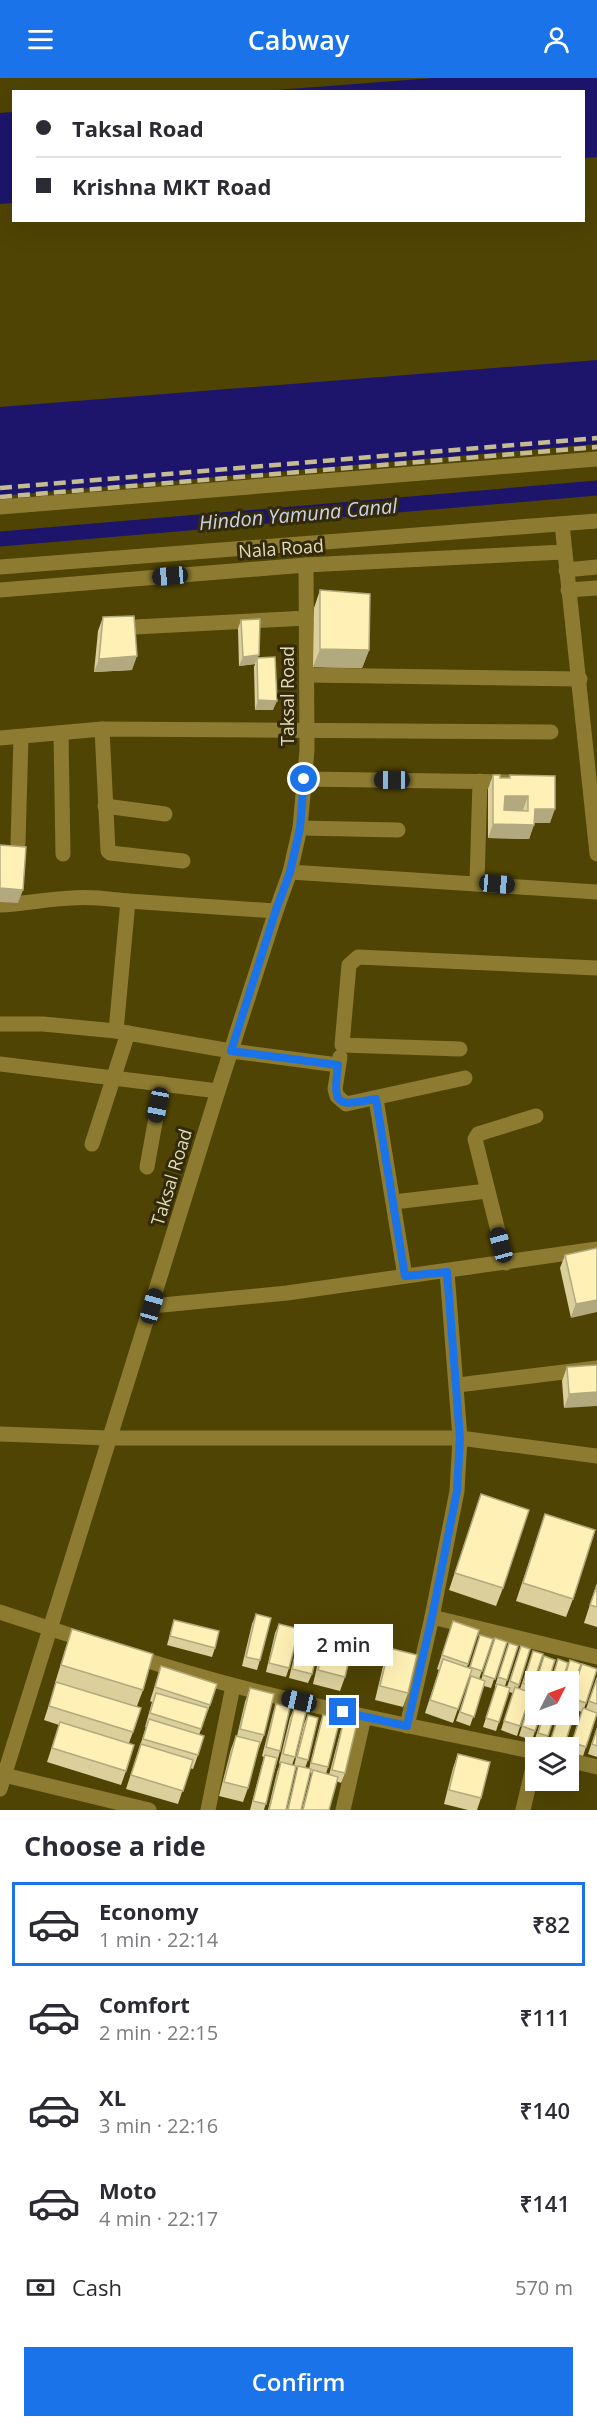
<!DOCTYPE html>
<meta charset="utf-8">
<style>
body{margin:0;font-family:"Open Sans",sans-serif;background:#f7f7f7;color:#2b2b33;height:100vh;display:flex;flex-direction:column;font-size:22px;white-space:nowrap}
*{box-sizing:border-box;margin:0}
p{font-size:20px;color:#7c7c81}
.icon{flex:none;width:33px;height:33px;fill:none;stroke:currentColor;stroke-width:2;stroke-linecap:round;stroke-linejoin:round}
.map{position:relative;height:1732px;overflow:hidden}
.side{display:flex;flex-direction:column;background:#fff;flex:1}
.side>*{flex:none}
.hud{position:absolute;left:12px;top:12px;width:573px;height:132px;border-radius:0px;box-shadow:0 6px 24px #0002;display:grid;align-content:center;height:132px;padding:0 24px;background:#fff}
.needle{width:39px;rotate:48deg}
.controls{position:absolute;left:525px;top:1593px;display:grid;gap:12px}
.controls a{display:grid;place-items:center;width:54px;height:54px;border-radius:0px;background:#fff;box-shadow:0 6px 24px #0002;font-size:30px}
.end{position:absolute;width:27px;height:27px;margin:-14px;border:8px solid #1a73e8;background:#fff;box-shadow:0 0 0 3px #fff}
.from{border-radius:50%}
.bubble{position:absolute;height:42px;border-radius:0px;background:#fff;box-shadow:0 6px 24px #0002;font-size:20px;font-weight:600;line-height:42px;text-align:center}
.car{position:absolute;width:18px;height:36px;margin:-18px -9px;border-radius:8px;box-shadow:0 0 4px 2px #0007;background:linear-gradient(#222 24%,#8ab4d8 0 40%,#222 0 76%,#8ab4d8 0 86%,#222 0)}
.hud b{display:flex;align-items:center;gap:21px;height:57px;font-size:22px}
.hud b+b{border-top:2px solid #e1e1e2}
.hud i{width:15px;height:15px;background:#2b2b33}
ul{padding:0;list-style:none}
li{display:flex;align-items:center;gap:18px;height:84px;margin:0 12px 9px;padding:0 12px;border:3px solid transparent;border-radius:0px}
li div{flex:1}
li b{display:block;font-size:22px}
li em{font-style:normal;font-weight:600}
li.current{border-color:#1a73e8}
li>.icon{width:54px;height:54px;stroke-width:1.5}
h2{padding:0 24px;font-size:27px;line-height:72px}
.pay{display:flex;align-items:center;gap:15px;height:66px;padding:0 24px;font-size:22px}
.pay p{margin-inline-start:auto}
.primary-button{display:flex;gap:12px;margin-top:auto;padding:12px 24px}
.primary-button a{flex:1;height:69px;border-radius:0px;background:#1a73e8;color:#fff;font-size:24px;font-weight:600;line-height:69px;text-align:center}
header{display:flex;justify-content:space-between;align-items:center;height:78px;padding:0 24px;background:#1a73e8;color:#fff;font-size:27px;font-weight:600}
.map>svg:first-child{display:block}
.water{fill:#1d156c}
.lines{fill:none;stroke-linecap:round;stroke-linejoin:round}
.canal{stroke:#1d156c;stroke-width:15}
.minor{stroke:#8c7b30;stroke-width:15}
.rail{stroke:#c5bc92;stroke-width:4.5;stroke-dasharray:12 6;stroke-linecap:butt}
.wall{fill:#dbcf9c;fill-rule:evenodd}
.shaded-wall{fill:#b2a97f}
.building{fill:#fff1b5;stroke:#b2a97f;stroke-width:1.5;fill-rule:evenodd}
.route{stroke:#1a73e8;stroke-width:8}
.labels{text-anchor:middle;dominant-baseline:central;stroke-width:6;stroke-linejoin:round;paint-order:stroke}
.street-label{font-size:18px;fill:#e4dcb8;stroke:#322a0b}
.water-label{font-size:20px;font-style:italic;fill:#ccd1ea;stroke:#322a0b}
</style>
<header><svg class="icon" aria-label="menu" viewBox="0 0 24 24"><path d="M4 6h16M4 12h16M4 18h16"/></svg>Cabway<svg class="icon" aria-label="person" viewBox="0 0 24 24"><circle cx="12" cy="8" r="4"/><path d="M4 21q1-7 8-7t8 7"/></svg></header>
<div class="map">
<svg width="597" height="1732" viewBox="0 0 597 1732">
<rect width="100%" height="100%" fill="#504404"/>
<g class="water">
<path d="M433 0H597V79L584 80V14L264 13Z"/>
<path d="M13 34V125L0 126V35Z"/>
<path d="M597 282V366L0 418V329Z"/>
</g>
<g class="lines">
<path class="canal" d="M0 461 597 410"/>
<g class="minor">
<path d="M0 429 597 381"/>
<path d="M562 446 597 776"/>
<path d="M0 489 597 443"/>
<path d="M566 492 597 489"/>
<path d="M0 512 306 487 564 474"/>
<path d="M568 512 597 510"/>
<path d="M115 550 307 540"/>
<path d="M308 597 580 601"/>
<path d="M102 651 108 773 110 775 183 783"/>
<path d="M61 656 63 776"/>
<path d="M0 660 102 651 551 654"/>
<path d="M304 701 510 704"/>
<path d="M105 728 165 736"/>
<path d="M300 750 398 752"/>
<path d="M18 765 21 659"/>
<path d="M290 794 597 814"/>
<path d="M477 804 480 703"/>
<path d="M0 827C24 826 47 821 71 820 91 818 109 821 128 823L276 833"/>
<path d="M0 946H43L116 953 231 973 338 987"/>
<path d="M116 953 128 823"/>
<path d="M460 971 342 967 349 887 358 879 597 890"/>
<path d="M340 979 335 1011 337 1018 346 1026 465 1000"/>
<path d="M0 986 218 1013"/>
<path d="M376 1021 405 1198"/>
<path d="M92 1066 128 955"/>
<path d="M147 1089 162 1006"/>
<path d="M394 1124 487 1113"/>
<path d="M506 1185 475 1061 478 1056 536 1038"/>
<path d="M152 1228 287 1215 597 1171"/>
<path d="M458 1307 597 1290"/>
<path d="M0 1356 108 1360H460L597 1378"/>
<path d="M0 1534 88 1563"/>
<path d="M432 1539 597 1579"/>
<path d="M133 1578C264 1621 401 1646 536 1674"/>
<path d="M407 1648 432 1539 457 1413 460 1360 447 1194"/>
<path d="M568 1682 597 1689"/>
<path d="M4 1697 149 1732"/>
<path d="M0 1711 218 1013 276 833 290 794 300 750 307 672 306 487"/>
<path d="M208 1732 233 1608"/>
<path d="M343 1732 364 1639"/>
<path d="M523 1732 536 1676"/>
</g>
<g class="rail">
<path d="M0 410 597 360"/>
<path d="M0 419 597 369"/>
</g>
</g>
<g class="wall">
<path d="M320 512 369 572 362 590 313 589 314 530Z"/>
<path d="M103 539 132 592 94 594 98 553Z"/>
<path d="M241 542 257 580 273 632H255L254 589 255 586 239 588 238 551Z"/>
<path d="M493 697 500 700H509L510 697 550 745H534L529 761 488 760V711ZM504 732H523V733Z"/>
<path d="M597 1170 571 1240 560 1190 565 1177Z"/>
<path d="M597 1287 564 1330 562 1303 567 1289Z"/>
<path d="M481 1416 503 1510 496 1528 449 1512Z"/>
<path d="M545 1436 573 1521 566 1539 516 1523Z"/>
<path d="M597 1505V1549L584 1545Z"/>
<path d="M256 1536 260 1582 257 1592 242 1588 252 1546Z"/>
<path d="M174 1542 215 1570 212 1579 167 1567Z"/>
<path d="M453 1543 479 1552 467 1589 469 1590 480 1557 493 1561 479 1601 481 1602 495 1560 507 1564 491 1610 484 1608 470 1648 456 1643 471 1600 469 1599 453 1645 425 1635 439 1592 437 1591Z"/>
<path d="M279 1546 289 1590 286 1599 266 1594 275 1555Z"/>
<path d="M303 1549 312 1596 308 1605 289 1600 299 1559Z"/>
<path d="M72 1551 143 1612 137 1628 133 1654 129 1665 126 1693 121 1707 47 1684 59 1647 44 1642 56 1605H55L66 1569Z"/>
<path d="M327 1553 345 1599 340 1613 313 1606 322 1567Z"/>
<path d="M509 1565 518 1568 505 1608 507 1609 521 1568 530 1571 518 1610 520 1611 533 1573 543 1576 517 1658 501 1652 513 1615 509 1614 496 1653 483 1649 496 1609 495 1608Z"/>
<path d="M389 1570 408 1615 403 1629 375 1622 384 1584Z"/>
<path d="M582 1586 597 1591 584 1631H586L597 1599V1636L583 1678 569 1673 582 1634 576 1632 564 1670H548L559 1636H568V1627Z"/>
<path d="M161 1588 210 1627 199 1657 198 1677 193 1691 190 1690 178 1726 126 1711 146 1649H145L152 1624 150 1623Z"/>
<path d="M536 1604V1636H541L532 1662 519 1658Z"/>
<path d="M250 1610 264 1657 259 1670H258L248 1710 243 1724 219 1718 231 1671 236 1658H237L245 1624Z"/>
<path d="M276 1626 280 1673 264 1732H250L264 1679 262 1678 273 1635Z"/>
<path d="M294 1631 295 1679 292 1687 294 1688 304 1646 308 1637V1682L305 1690 309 1691 320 1646 323 1637 328 1689 326 1696 329 1697 340 1655 343 1646 345 1695 341 1705 336 1703 329 1732H302L312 1695H310L301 1732H287L298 1690 296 1689 286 1732H268L277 1694 280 1686 279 1685 290 1640Z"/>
<path d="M543 1636H555L544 1667 534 1664Z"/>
<path d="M597 1649V1679L588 1676Z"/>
<path d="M458 1676 481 1720 477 1732H468L444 1726 453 1690Z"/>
</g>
<g class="shaded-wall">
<path d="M320 571 369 572 362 590 313 589Z"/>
<path d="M259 577 255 586 239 588 243 579Z"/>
<path d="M137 578 132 592 94 594 99 581Z"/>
<path d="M258 622 277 623 273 632H255Z"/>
<path d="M505 718H528L523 732H500Z"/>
<path d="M535 731H555L550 745H530Z"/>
<path d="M493 746 534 747 529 761 488 760Z"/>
<path d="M0 810 23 812 18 825 0 824Z"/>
<path d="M597 1222V1234L571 1240 576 1226Z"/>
<path d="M597 1314V1328L564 1330 569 1316Z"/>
</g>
<g class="building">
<path d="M320 512 370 516 369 572 320 571Z"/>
<path d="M134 538 137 578 99 581 103 539Z"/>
<path d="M260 541 259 577 243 579 241 542Z"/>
<path d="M275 579 277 623 258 622 257 580Z"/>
<path d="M493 697H500V700H510V697L555 698V731H535L534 747 493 746ZM505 718H528V733L504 732Z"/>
<path d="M0 767 26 769 23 812 0 810Z"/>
<path d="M597 1170V1222L576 1226 565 1177Z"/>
<path d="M597 1287V1314L569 1316 567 1289Z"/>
<path d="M481 1416 529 1432 503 1510 455 1495Z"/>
<path d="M545 1436 595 1452 573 1521 523 1505Z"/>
<path d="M597 1507V1529L590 1527Z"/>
<path d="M256 1536 271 1540 260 1582 246 1579Z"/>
<path d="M174 1542 219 1553 215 1570 170 1558Z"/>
<path d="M453 1543 479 1552 468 1586 442 1577Z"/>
<path d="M279 1546 299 1551 289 1590 269 1585Z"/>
<path d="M303 1549 322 1554 312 1596 292 1591Z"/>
<path d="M72 1551 153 1576 143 1612 61 1587Z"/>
<path d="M327 1553 354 1560 345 1599 318 1592Z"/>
<path d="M480 1557 493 1561 482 1593 470 1589Z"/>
<path d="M495 1560 507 1564 495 1601 483 1597Z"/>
<path d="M509 1565 518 1568 507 1602 498 1599Z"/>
<path d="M521 1568 530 1571 519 1607 510 1603Z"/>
<path d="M389 1570 417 1577 408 1615 380 1608Z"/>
<path d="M533 1573 543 1576 532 1609 523 1605Z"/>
<path d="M544 1578 555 1582 548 1604H536Z"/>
<path d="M443 1581 472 1591 458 1631 430 1622Z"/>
<path d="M558 1581 568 1585 562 1604H551Z"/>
<path d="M570 1582 581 1586 570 1618H568V1604H563Z"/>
<path d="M582 1586 597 1591 586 1625 571 1620Z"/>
<path d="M161 1588 217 1606 210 1627 155 1609Z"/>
<path d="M471 1598 485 1603 474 1639 460 1634Z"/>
<path d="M597 1600V1626L589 1623Z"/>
<path d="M56 1604 141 1630 133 1654 49 1628Z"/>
<path d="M497 1606 510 1610 499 1644 486 1640Z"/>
<path d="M515 1609 531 1615 520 1648 504 1643Z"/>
<path d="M250 1610 274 1616 264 1657 240 1651Z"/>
<path d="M156 1615 208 1630 201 1651 150 1635Z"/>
<path d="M533 1615 536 1616V1636H541L535 1653 522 1648Z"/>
<path d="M276 1626 290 1629 280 1673 266 1669Z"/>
<path d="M568 1629 576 1631 565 1665 551 1661 559 1636H568Z"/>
<path d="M583 1630 597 1635 586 1669 572 1664Z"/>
<path d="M294 1631 306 1634 295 1679 283 1676Z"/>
<path d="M544 1636H555L548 1658 538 1655Z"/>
<path d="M308 1637 318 1640 308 1682 297 1679Z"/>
<path d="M323 1637 340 1641 328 1689 311 1685Z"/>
<path d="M149 1641 204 1658 198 1677 143 1661Z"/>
<path d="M60 1644 134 1667 126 1693 52 1670Z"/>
<path d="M343 1646 356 1649 345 1695 332 1692Z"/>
<path d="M597 1651V1668L592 1666Z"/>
<path d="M236 1658 260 1664 248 1710 224 1704Z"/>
<path d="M141 1666 193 1682 183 1713 131 1697Z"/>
<path d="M458 1676 490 1684 481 1720 449 1712Z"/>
<path d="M265 1677 277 1680 266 1726 253 1723Z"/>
<path d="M281 1684 296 1688 286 1732H269Z"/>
<path d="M298 1688 311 1691 301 1732H288Z"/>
<path d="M313 1692 338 1699 329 1732H303Z"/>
</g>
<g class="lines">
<path class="route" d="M304 701 300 750 290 794 276 832 231 973 338 987C333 1029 336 1028 376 1021L405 1198 447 1194 460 1360 457 1413 432 1539 407 1648 343 1634"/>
</g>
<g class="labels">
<g class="street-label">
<text transform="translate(281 470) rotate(-4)">Nala Road</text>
<text transform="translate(287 618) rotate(-90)">Taksal Road</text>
<text transform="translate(171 1099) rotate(-73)">Taksal Road</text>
</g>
<g class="water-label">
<text transform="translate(298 436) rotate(-5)">Hindon Yamuna Canal</text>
</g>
</g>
</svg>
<div class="controls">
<a><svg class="needle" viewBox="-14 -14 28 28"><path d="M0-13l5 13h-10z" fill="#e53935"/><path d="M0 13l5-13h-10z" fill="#7c7c81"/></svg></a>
<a><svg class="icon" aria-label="layers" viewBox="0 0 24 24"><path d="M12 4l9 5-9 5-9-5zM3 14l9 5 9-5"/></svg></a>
</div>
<i class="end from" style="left:304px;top:701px"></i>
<i class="end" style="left:343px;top:1634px"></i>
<div class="bubble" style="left:294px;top:1546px;width:99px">2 min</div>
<i class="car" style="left:170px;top:498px;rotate:265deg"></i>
<i class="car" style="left:392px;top:702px;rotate:270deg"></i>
<i class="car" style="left:497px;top:806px;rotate:95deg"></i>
<i class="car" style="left:158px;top:1027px;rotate:191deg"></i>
<i class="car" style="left:501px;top:1167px;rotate:345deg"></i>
<i class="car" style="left:152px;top:1228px;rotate:16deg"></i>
<i class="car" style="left:299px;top:1623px;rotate:283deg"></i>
<div class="hud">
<b><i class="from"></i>Taksal Road</b>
<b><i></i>Krishna MKT Road</b>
</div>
</div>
<section class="side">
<h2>Choose a ride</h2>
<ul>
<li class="current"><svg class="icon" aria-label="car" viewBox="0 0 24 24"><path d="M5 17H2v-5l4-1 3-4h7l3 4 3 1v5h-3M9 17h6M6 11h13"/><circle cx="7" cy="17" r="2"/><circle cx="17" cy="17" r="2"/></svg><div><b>Economy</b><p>1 min · 22:14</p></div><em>₹82</em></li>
<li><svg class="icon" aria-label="car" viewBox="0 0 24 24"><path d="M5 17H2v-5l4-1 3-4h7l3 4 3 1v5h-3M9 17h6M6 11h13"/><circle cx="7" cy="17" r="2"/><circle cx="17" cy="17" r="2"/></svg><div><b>Comfort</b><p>2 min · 22:15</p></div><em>₹111</em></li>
<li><svg class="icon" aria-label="car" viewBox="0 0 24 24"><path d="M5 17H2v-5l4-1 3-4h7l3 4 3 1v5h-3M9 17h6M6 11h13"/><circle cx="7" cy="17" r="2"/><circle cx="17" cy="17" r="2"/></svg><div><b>XL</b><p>3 min · 22:16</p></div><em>₹140</em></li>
<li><svg class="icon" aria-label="car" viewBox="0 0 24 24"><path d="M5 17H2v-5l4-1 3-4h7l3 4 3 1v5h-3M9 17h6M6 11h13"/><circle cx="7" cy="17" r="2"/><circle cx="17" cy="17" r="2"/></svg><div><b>Moto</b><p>4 min · 22:17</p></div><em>₹141</em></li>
</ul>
<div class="pay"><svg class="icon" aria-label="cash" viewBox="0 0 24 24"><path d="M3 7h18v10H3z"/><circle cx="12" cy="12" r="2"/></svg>Cash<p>570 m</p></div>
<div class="primary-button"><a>Confirm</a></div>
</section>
